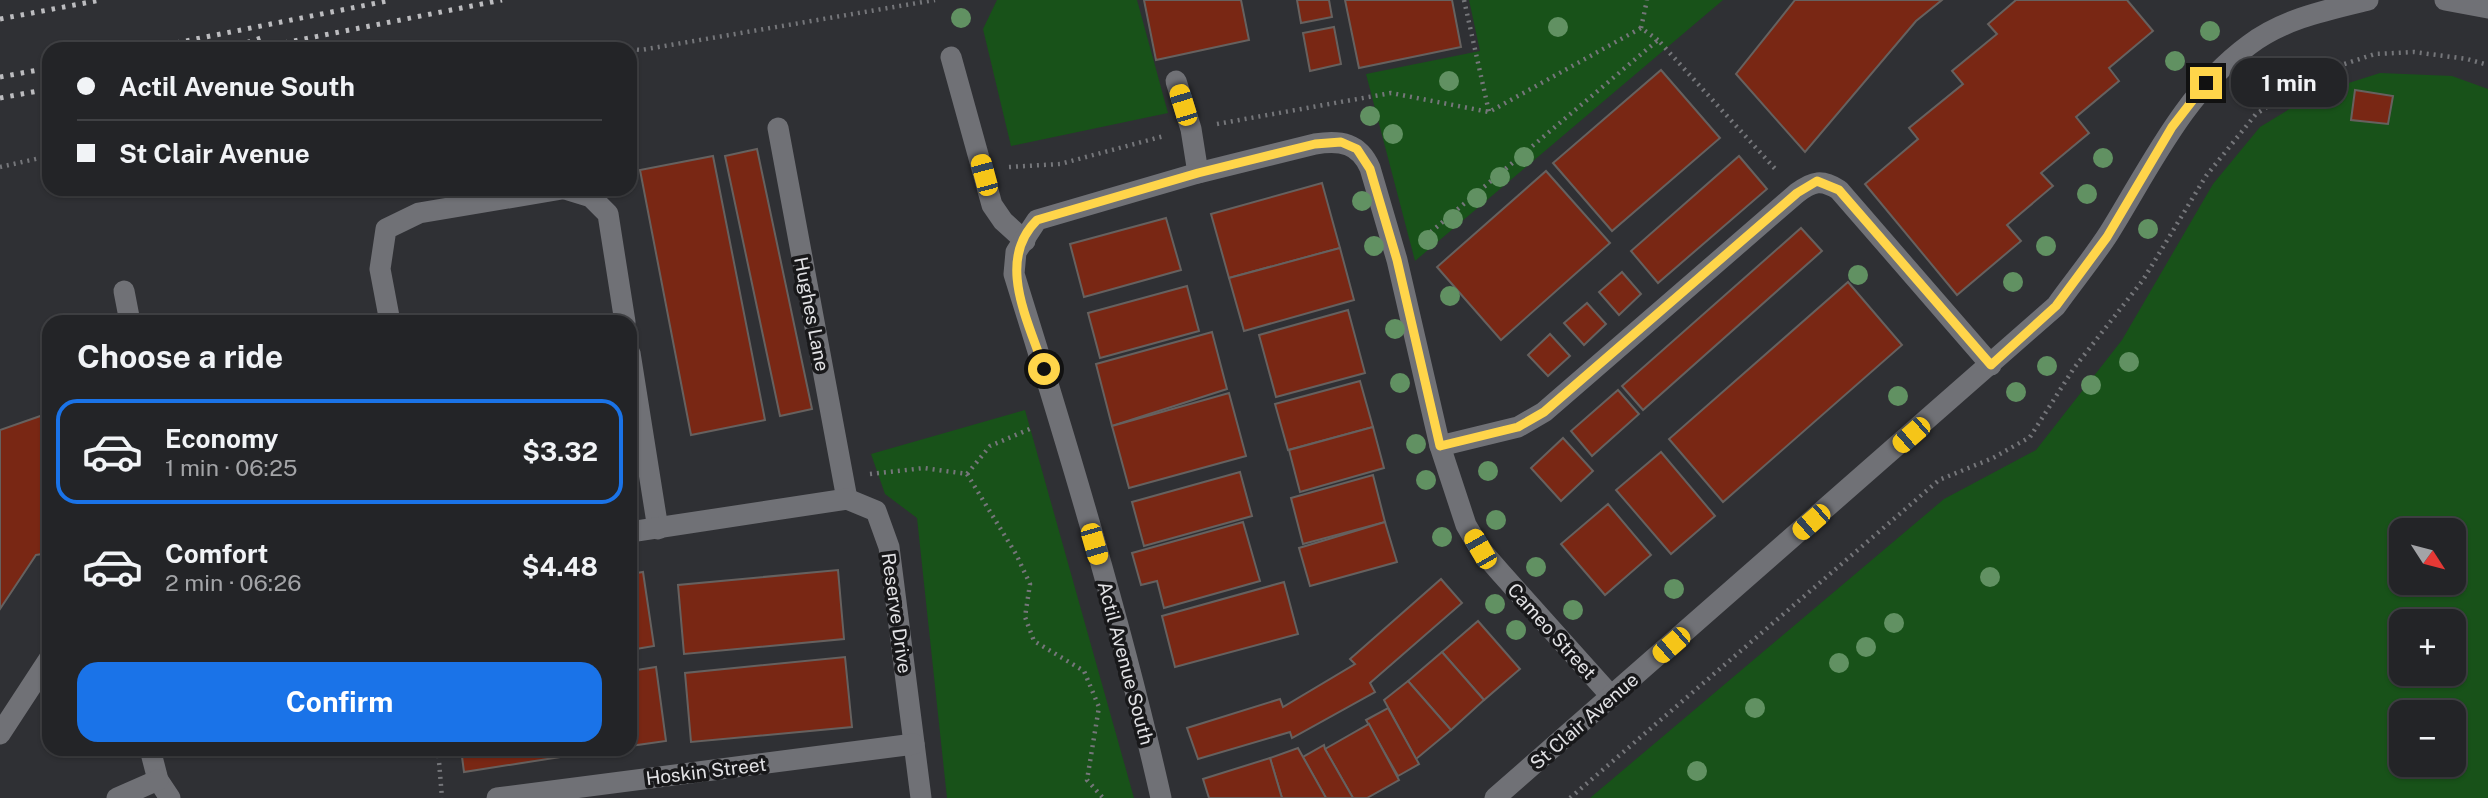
<!DOCTYPE html>
<meta charset="utf-8">
<style>
body{margin:0;font-family:"Public Sans",sans-serif;background:#2b2c2f;color:#f1f3f6;height:100vh;display:flex;flex-direction:column;font-size:26px;white-space:nowrap}
*{box-sizing:border-box;margin:0}
p{font-size:23px;color:#a3a4a7}
.icon{flex:none;width:38px;height:38px;fill:none;stroke:currentColor;stroke-width:2;stroke-linecap:round;stroke-linejoin:round}
.map{position:relative;flex:1;overflow:hidden}
.drawer{position:absolute;left:42px;top:315px;width:595px;height:441px;display:flex;flex-direction:column;background:#232427;border-radius:21px;box-shadow:0 2px 5px #0004,0 0 0 2px #404144}
.drawer>*{flex:none}
.guide{position:absolute;left:42px;top:42px;width:595px;height:154px;border-radius:21px;box-shadow:0 2px 5px #0004,0 0 0 2px #404144;display:grid;align-content:center;height:154px;padding:0 35px;background:#232427}
.needle{width:46px;rotate:126deg}
.tools{position:absolute;left:2389px;top:518px;display:grid;gap:14px}
.tools a{display:grid;place-items:center;width:77px;height:77px;border-radius:14px;background:#232427;box-shadow:0 2px 5px #0004,0 0 0 2px #404144;font-size:35px}
.end{position:absolute;width:32px;height:32px;margin:-16px;border:9px solid #ffd54a;background:#111;box-shadow:0 0 0 4px #111}
.from{border-radius:50%}
.bubble{position:absolute;height:49px;border-radius:21px;background:#232427;box-shadow:0 2px 5px #0004,0 0 0 2px #404144;font-size:23px;font-weight:700;line-height:49px;text-align:center}
.car{position:absolute;width:21px;height:42px;margin:-21px -10px;border-radius:9px;box-shadow:0 0 5px 2px #0007;background:linear-gradient(#f5c518 24%,#345 0 40%,#f5c518 0 76%,#345 0 86%,#f5c518 0)}
.guide b{display:flex;align-items:center;gap:24px;height:66px;font-size:26px}
.guide b+b{border-top:2px solid #404144}
.guide i{width:18px;height:18px;background:#f1f3f6}
ul{padding:0;list-style:none}
li{display:flex;align-items:center;gap:21px;height:105px;margin:0 14px 10px;padding:0 21px;border:4px solid transparent;border-radius:21px}
li div{flex:1}
li b{display:block;font-size:26px}
li em{font-style:normal;font-weight:700}
li.selected{border-color:#1a73e8}
li>.icon{width:63px;height:63px;stroke-width:1.5}
h2{padding:0 35px;font-size:32px;line-height:84px}
.cta{display:flex;gap:14px;margin-top:auto;padding:14px 35px}
.cta a{flex:1;height:80px;border-radius:21px;background:#1a73e8;color:#fff;font-size:28px;font-weight:700;line-height:80px;text-align:center}
.map>svg:first-child{display:block}
.green{fill:#185219;fill-rule:evenodd}
.building{fill:#792714;stroke:#66615f;stroke-width:2}
.lines{fill:none;stroke-linecap:round;stroke-linejoin:round}
.path{stroke:#75767a;stroke-width:4.5;stroke-dasharray:2 5;stroke-linecap:butt}
.minor{stroke:#707176;stroke-width:21}
.rail{stroke:#bcbcbf;stroke-width:5;stroke-dasharray:3.5 7;stroke-linecap:butt}
.tree{fill:#619162}
.route{stroke:#ffd54a;stroke-width:9}
.labels{text-anchor:middle;dominant-baseline:central;stroke-width:7;stroke-linejoin:round;paint-order:stroke}
.street-label{font-size:19px;fill:#e2e2e5;stroke:#18181a}
</style>
<div class="map">
<svg width="2488" height="798" viewBox="0 0 2488 798">
<rect width="100%" height="100%" fill="#2f3034"/>
<g class="green">
<path d="M997 0H1137L1168 113 1011 146 983 29Z"/>
<path d="M1469 0H1723L1415 261 1366 74 1480 51Z"/>
<path d="M2380 73 2452 76 2488 89V798H1590L1944 499 2036 450 2122 340 2213 184 2260 127 2314 94ZM2401 530H2454V583H2401ZM2401 621H2454V674H2401ZM2401 712H2454V765H2401Z"/>
<path d="M1025 410 1134 798H947L917 518 885 494 871 454Z"/>
</g>
<g class="building">
<path d="M1144 0H1241L1249 40 1156 60Z"/>
<path d="M1297 0H1329L1332 17 1301 23Z"/>
<path d="M1345 0H1452L1461 47 1359 68Z"/>
<path d="M1795 0H1942L1916 21 1805 152 1736 74Z"/>
<path d="M2016 0H2127L2153 31 2109 68 2119 81 2076 117 2089 133 2041 173 2053 186 2007 225 2021 241 1957 295 1865 184 1918 139 1909 128 1963 84 1952 71 1997 34 1988 24Z"/>
<path d="M1334 27 1341 64 1310 71 1303 33Z"/>
<path d="M1661 70 1720 138 1612 231 1553 163Z"/>
<path d="M2355 90 2393 96 2388 124 2351 120Z"/>
<path d="M757 149 812 409 780 416 725 156Z"/>
<path d="M713 156 765 420 691 435 640 170Z"/>
<path d="M1739 156 1767 189 1658 283 1631 251Z"/>
<path d="M1546 171 1610 243 1501 340 1437 267Z"/>
<path d="M1322 183 1340 248 1229 278 1211 214Z"/>
<path d="M1166 218 1181 270 1084 297 1070 244Z"/>
<path d="M1801 228 1822 251 1643 410 1622 386Z"/>
<path d="M1340 248 1354 300 1244 331 1229 278Z"/>
<path d="M1622 272 1641 294 1619 315 1599 292Z"/>
<path d="M1848 282 1902 345 1723 502 1669 439Z"/>
<path d="M1187 286 1199 331 1100 358 1088 313Z"/>
<path d="M1587 303 1606 324 1584 345 1564 323Z"/>
<path d="M1348 310 1365 373 1276 397 1259 335Z"/>
<path d="M1212 332 1227 389 1112 426 1096 364Z"/>
<path d="M1550 334 1570 356 1548 376 1528 355Z"/>
<path d="M1360 381 1373 427 1288 450 1275 404Z"/>
<path d="M1618 390 1639 414 1592 456 1571 431Z"/>
<path d="M1229 393 1246 456 1129 488 1112 426Z"/>
<path d="M49 413V553L36 555 0 609V430Z"/>
<path d="M1373 427 1384 468 1300 492 1289 450Z"/>
<path d="M1563 438 1593 471 1561 501 1531 468Z"/>
<path d="M1661 452 1715 516 1671 554 1616 490Z"/>
<path d="M1240 472 1252 516 1144 546 1132 502Z"/>
<path d="M1373 475 1385 522 1303 544 1291 498Z"/>
<path d="M1608 504 1651 555 1605 595 1561 544Z"/>
<path d="M1243 522 1260 581 1164 608 1157 581 1141 585 1132 553Z"/>
<path d="M1385 522 1397 562 1310 586 1299 548Z"/>
<path d="M838 570 844 639 684 654 678 585Z"/>
<path d="M643 572 654 646 630 650V574Z"/>
<path d="M1441 579 1462 603 1370 683 1375 692 1292 738 1290 732 1198 759 1187 728 1280 699 1283 707 1355 664 1350 659Z"/>
<path d="M1284 582 1298 634 1175 667 1162 616Z"/>
<path d="M1478 621 1520 669 1484 700 1442 652Z"/>
<path d="M1442 652 1484 700 1451 730 1408 681Z"/>
<path d="M845 657 852 727 691 742 685 673Z"/>
<path d="M656 667 666 741 630 746V671Z"/>
<path d="M1408 681 1451 730 1416 759 1384 700Z"/>
<path d="M1388 708 1419 764 1398 776 1366 720Z"/>
<path d="M1369 724 1399 780 1367 798H1353L1325 749Z"/>
<path d="M1324 745 1325 749 1353 798H1326L1303 757Z"/>
<path d="M1298 748 1303 757 1326 798H1282L1270 758Z"/>
<path d="M461 749H612L464 772Z"/>
<path d="M1270 758 1282 798H1209L1203 779Z"/>
</g>
<g class="lines">
<g class="path">
<path d="M1464 0 1489 112"/>
<path d="M1641 28 1647 0"/>
<path d="M568 49 581 46 630 49"/>
<path d="M630 49 641 50 935 0"/>
<path d="M1217 124 1391 93 1489 112 1641 28 1658 40"/>
<path d="M0 167 49 156"/>
<path d="M1009 167 1060 164 1164 136"/>
<path d="M1420 241 1658 40 1778 172"/>
<path d="M870 474 924 468 967 474 990 446 1032 428"/>
<path d="M967 474 1016 554 1030 584 1025 617 1034 641 1084 671 1099 707 1087 780 1103 798"/>
<path d="M438 749 442 798"/>
<path d="M1570 798 1939 480 1993 458 2030 437 2074 368 2143 280 2206 176 2256 114 2323 71 2375 54 2414 52 2467 59 2488 65"/>
</g>
<g class="minor">
<path d="M2445 0 2488 8"/>
<path d="M951 57 992 205 1003 221 1025 241"/>
<path d="M1176 81 1191 129 1198 173"/>
<path d="M778 128 847 499"/>
<path d="M565 189 591 197 608 214 625 322"/>
<path d="M124 291 130 322"/>
<path d="M390 322 380 269 386 229 419 213 562 189"/>
<path d="M630 353 658 529"/>
<path d="M1440 446 1518 427 1544 412 1797 193C1813 181 1822 179 1839 190L1991 365"/>
<path d="M630 532 847 499 876 511 889 547 921 798"/>
<path d="M0 734 49 659"/>
<path d="M150 749 158 780 170 798"/>
<path d="M117 798 158 780"/>
<path d="M497 798 914 744"/>
<path d="M1161 798C1121 621 1068 447 1014 274L1016 252 1037 220 1198 173 1315 144C1341 140 1359 143 1370 168L1397 260 1440 446 1466 525 1480 549 1500 572 1612 697"/>
<path d="M1495 798 2056 306C2073 282 2093 258 2109 233 2150 167 2185 92 2249 45 2283 19 2327 10 2368 0"/>
</g>
<g class="rail">
<path d="M0 19 101 0"/>
<path d="M145 49 392 0"/>
<path d="M227 49 261 38"/>
<path d="M253 49 502 0"/>
<path d="M0 77 49 68"/>
<path d="M0 98 49 89"/>
</g>
</g>
<g class="tree">
<circle cx="961" cy="18" r="10"/>
<circle cx="1558" cy="27" r="10"/>
<circle cx="2210" cy="31" r="10"/>
<circle cx="2175" cy="61" r="10"/>
<circle cx="1449" cy="81" r="10"/>
<circle cx="1370" cy="116" r="10"/>
<circle cx="1393" cy="134" r="10"/>
<circle cx="1524" cy="157" r="10"/>
<circle cx="2103" cy="158" r="10"/>
<circle cx="1500" cy="177" r="10"/>
<circle cx="2087" cy="194" r="10"/>
<circle cx="1477" cy="198" r="10"/>
<circle cx="1362" cy="201" r="10"/>
<circle cx="1453" cy="219" r="10"/>
<circle cx="2148" cy="229" r="10"/>
<circle cx="1428" cy="240" r="10"/>
<circle cx="1374" cy="246" r="10"/>
<circle cx="2046" cy="246" r="10"/>
<circle cx="1858" cy="275" r="10"/>
<circle cx="2013" cy="282" r="10"/>
<circle cx="1450" cy="296" r="10"/>
<circle cx="1395" cy="329" r="10"/>
<circle cx="2129" cy="362" r="10"/>
<circle cx="2047" cy="366" r="10"/>
<circle cx="1400" cy="383" r="10"/>
<circle cx="2091" cy="385" r="10"/>
<circle cx="2016" cy="392" r="10"/>
<circle cx="1898" cy="396" r="10"/>
<circle cx="1416" cy="444" r="10"/>
<circle cx="1488" cy="471" r="10"/>
<circle cx="1426" cy="480" r="10"/>
<circle cx="1496" cy="520" r="10"/>
<circle cx="1442" cy="537" r="10"/>
<circle cx="1536" cy="567" r="10"/>
<circle cx="1990" cy="577" r="10"/>
<circle cx="1674" cy="589" r="10"/>
<circle cx="1495" cy="604" r="10"/>
<circle cx="1573" cy="610" r="10"/>
<circle cx="1894" cy="623" r="10"/>
<circle cx="1516" cy="630" r="10"/>
<circle cx="1866" cy="647" r="10"/>
<circle cx="1839" cy="663" r="10"/>
<circle cx="1755" cy="708" r="10"/>
<circle cx="1697" cy="771" r="10"/>
</g>
<g class="lines">
<path class="route" d="M1044 369C1029 322 995 261 1037 220L1198 173 1315 144 1341 142 1357 149 1370 169 1397 260 1440 446 1518 427 1544 412 1797 193 1817 181 1839 190 1991 365 2056 306 2107 237 2172 127 2206 83"/>
</g>
<g class="labels">
<g class="street-label">
<text transform="translate(812 314) rotate(79)">Hughes Lane</text>
<text transform="translate(897 613) rotate(82)">Reserve Drive</text>
<text transform="translate(1552 631) rotate(48)">Cameo Street</text>
<text transform="translate(1126 663) rotate(75)">Actil Avenue South</text>
<text transform="translate(1584 721) rotate(-41)">St Clair Avenue</text>
<text transform="translate(706 771) rotate(-7)">Hoskin Street</text>
</g>
</g>
</svg>
<div class="tools">
<a><svg class="needle" viewBox="-14 -14 28 28"><path d="M0-13l5 13h-10z" fill="#e53935"/><path d="M0 13l5-13h-10z" fill="#a3a4a7"/></svg></a>
<a>+</a>
<a>−</a>
</div>
<i class="end from" style="left:1044px;top:369px"></i>
<i class="end" style="left:2206px;top:83px"></i>
<div class="bubble" style="left:2231px;top:58px;width:116px">1 min</div>
<i class="car" style="left:1183px;top:105px;rotate:343deg"></i>
<i class="car" style="left:984px;top:175px;rotate:345deg"></i>
<i class="car" style="left:1911px;top:435px;rotate:229deg"></i>
<i class="car" style="left:1811px;top:522px;rotate:229deg"></i>
<i class="car" style="left:1094px;top:544px;rotate:164deg"></i>
<i class="car" style="left:1480px;top:549px;rotate:330deg"></i>
<i class="car" style="left:1671px;top:645px;rotate:229deg"></i>
<div class="guide">
<b><i class="from"></i>Actil Avenue South</b>
<b><i></i>St Clair Avenue</b>
</div>
<section class="drawer">
<h2>Choose a ride</h2>
<ul>
<li class="selected"><svg class="icon" aria-label="car" viewBox="0 0 24 24"><path d="M5 17H2v-5l4-1 3-4h7l3 4 3 1v5h-3M9 17h6M6 11h13"/><circle cx="7" cy="17" r="2"/><circle cx="17" cy="17" r="2"/></svg><div><b>Economy</b><p>1 min · 06:25</p></div><em>$3.32</em></li>
<li><svg class="icon" aria-label="car" viewBox="0 0 24 24"><path d="M5 17H2v-5l4-1 3-4h7l3 4 3 1v5h-3M9 17h6M6 11h13"/><circle cx="7" cy="17" r="2"/><circle cx="17" cy="17" r="2"/></svg><div><b>Comfort</b><p>2 min · 06:26</p></div><em>$4.48</em></li>
</ul>
<div class="cta"><a>Confirm</a></div>
</section>
</div>
